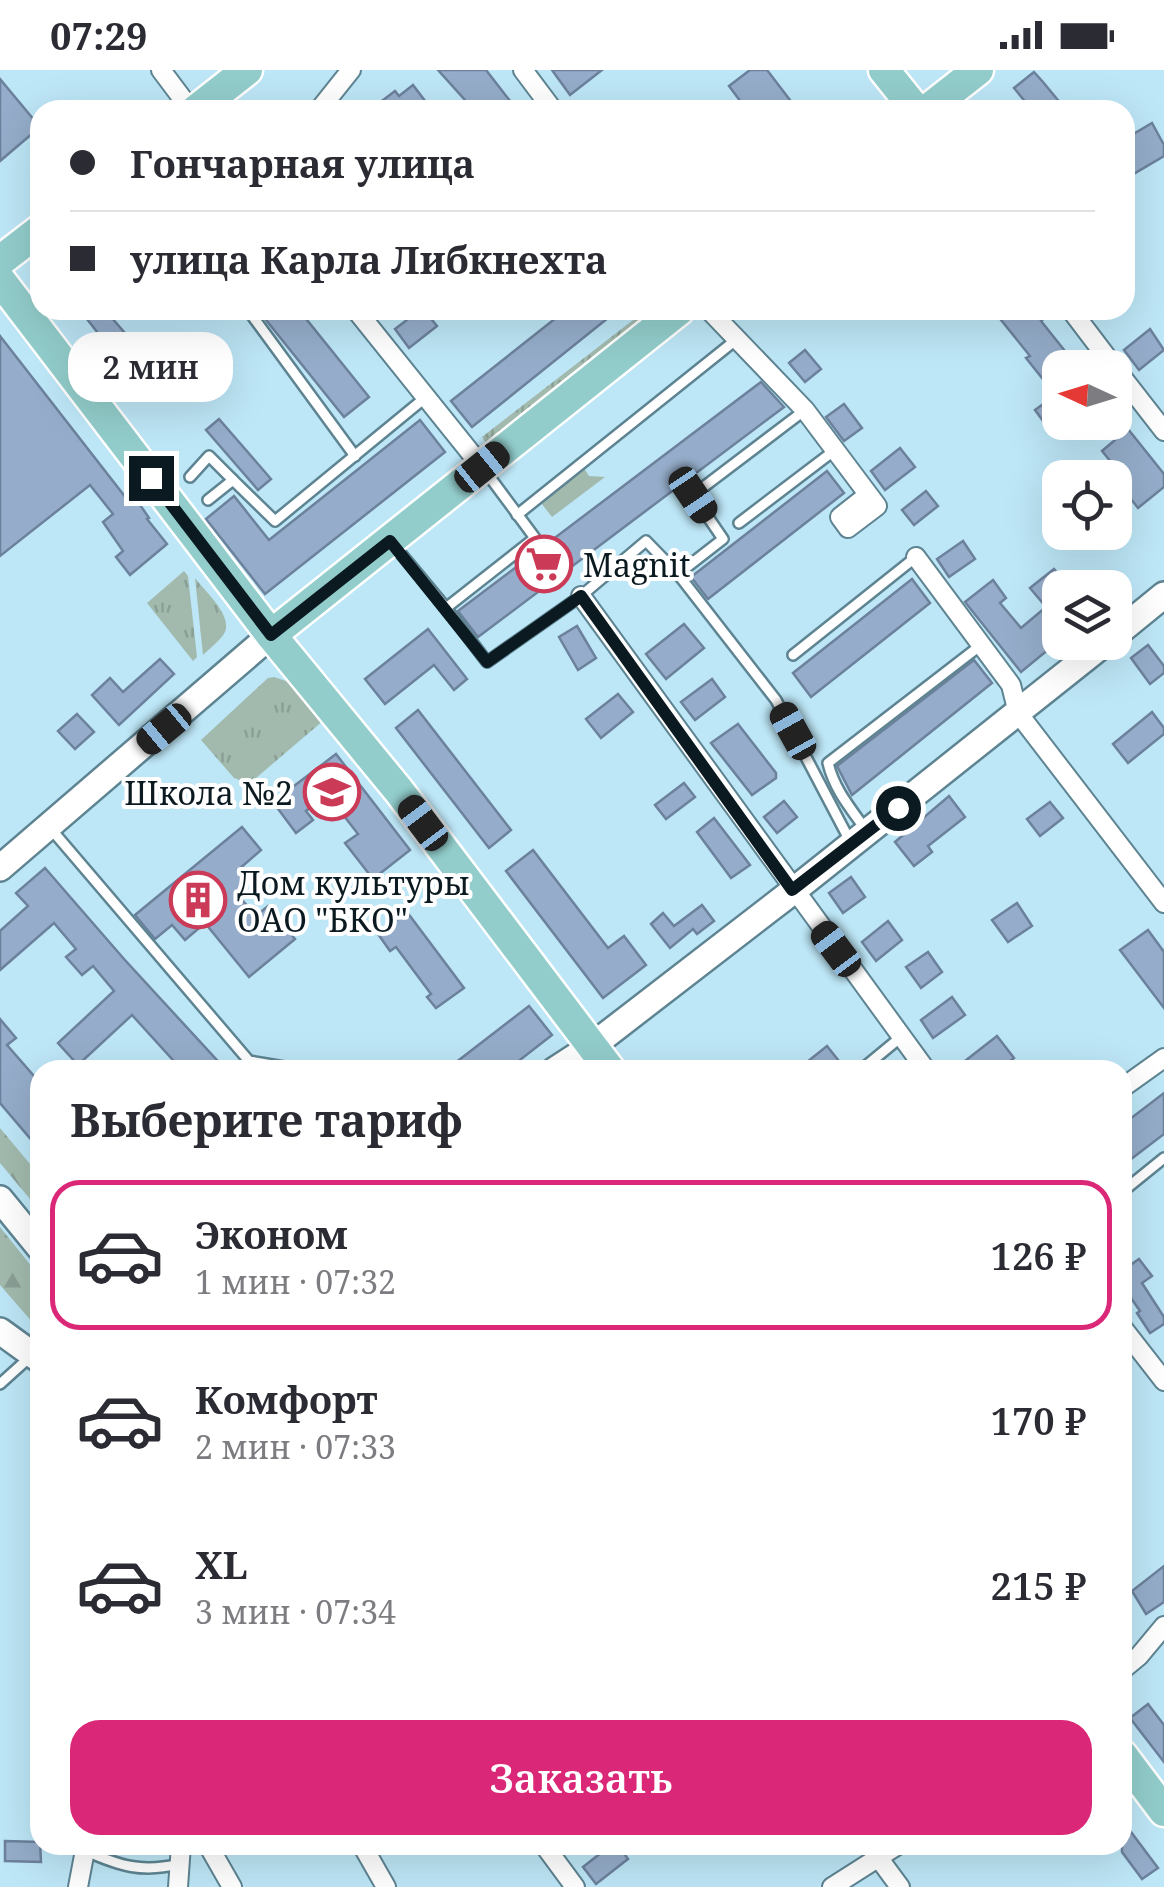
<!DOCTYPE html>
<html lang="ru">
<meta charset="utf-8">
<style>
body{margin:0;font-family:"Noto Serif",serif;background:#f7f7f7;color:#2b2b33;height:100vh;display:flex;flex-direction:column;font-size:38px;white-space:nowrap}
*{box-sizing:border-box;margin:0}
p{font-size:32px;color:#7c7c81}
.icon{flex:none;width:55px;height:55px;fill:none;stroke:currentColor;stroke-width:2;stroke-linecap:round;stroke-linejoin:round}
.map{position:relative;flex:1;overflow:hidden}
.panel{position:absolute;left:30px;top:990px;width:1102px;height:795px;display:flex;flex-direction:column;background:#fff;border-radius:30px;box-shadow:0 10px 40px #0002}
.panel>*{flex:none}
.top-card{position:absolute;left:30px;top:30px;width:1105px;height:220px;border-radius:30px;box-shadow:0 10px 40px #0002;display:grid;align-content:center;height:220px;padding:0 40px;background:#fff}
.needle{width:65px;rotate:274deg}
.controls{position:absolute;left:1042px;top:280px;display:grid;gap:20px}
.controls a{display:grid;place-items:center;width:90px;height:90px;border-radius:20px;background:#fff;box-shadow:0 10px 40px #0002;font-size:50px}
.end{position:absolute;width:45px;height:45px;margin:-22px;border:12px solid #0b1a20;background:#fff;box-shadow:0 0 0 5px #fff}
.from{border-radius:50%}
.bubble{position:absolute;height:70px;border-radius:30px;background:#fff;box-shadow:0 10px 40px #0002;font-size:32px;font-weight:600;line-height:70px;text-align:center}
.car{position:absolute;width:30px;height:60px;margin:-30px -15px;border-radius:12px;box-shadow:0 0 8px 2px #0007;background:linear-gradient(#222 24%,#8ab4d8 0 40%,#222 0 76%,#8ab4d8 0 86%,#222 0)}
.top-card b{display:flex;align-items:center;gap:35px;height:95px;font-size:38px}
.top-card b+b{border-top:2px solid #e1e1e2}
.top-card i{width:25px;height:25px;background:#2b2b33}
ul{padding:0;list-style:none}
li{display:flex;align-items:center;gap:30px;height:150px;margin:0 20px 15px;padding:0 20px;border:5px solid transparent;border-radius:30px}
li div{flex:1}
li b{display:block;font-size:38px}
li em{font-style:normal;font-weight:600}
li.selected{border-color:#db2777}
li>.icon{width:90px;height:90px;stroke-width:1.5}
h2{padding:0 40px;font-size:45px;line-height:120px}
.cta{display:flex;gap:20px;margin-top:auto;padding:20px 40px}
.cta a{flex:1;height:115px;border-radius:30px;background:#db2777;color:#fff;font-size:40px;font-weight:600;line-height:115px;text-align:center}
.status{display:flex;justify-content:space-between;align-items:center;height:70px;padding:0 50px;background:#fff;direction:ltr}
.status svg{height:28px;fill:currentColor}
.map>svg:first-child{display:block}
.grass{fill:url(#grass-tufts)}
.forest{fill:url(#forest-firs)}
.building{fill:#95adca;stroke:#6c819c;stroke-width:2.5}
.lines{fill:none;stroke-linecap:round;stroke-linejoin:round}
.lane-casing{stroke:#5e8492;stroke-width:14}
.street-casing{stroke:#5e8492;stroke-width:22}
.secondary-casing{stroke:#5e8492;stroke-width:30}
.primary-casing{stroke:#fff;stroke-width:35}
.lane{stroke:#fff;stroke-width:9}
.street{stroke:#fff;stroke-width:18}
.secondary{stroke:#fff;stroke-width:25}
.primary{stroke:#92cdcb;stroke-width:30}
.route{stroke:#0b1a20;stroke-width:12}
.labels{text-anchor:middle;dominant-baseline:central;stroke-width:8;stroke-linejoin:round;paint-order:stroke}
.poi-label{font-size:32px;fill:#0b1a20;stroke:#fff;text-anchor:start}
</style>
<div class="status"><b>07:29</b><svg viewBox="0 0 49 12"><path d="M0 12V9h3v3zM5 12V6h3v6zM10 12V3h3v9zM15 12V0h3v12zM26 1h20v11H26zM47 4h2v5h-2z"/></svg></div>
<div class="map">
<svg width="1164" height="1817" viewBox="0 0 1164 1817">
<defs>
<pattern id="grass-tufts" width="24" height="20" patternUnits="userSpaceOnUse" patternTransform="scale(2.5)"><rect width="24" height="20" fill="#a2baae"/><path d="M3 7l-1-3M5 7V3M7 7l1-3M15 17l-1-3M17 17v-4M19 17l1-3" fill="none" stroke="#8a9f95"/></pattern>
<pattern id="forest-firs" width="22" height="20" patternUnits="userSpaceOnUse" patternTransform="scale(2.5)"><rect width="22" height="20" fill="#a2baae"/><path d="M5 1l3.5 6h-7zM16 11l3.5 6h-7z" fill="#8a9f95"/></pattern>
</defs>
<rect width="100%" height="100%" fill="#bde6f6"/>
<g class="grass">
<path d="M646 240H655L486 373 482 367Z"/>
<path d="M582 395 589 406 605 407 552 447 538 429Z"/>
<path d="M184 501 188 506 197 587 193 591 147 533Z"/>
<path d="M195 508C204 520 229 542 226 559 224 568 210 578 203 585Z"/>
<path d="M274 607 295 614 324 650 256 708 242 711 234 708 201 670 268 608Z"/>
</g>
<g class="forest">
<path d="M0 1058 40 1106V1141L0 1093Z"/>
<path d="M0 1157 40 1207V1261L0 1215Z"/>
</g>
<g class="building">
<path d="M438 0H486L517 40H474Z"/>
<path d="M552 0H602L570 25Z"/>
<path d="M750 0H767L790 30 789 40H747L729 16Z"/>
<path d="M1034 2 1043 12 1066 40H1032L1014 18Z"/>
<path d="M0 9 40 57 0 91Z"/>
<path d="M413 15 432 40H370L395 21 399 26Z"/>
<path d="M1152 53 1164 75V86L1125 109V69Z"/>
<path d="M80 240H105L131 270 124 276 148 307 119 329 109 316 115 311 86 279 101 267Z"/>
<path d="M258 240H299L369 327 344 347Z"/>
<path d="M420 240H424L437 256 409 278 395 259Z"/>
<path d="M566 240H618L472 357 451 331Z"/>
<path d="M1013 240H1054L1041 251 1069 286 1042 308 1026 288 1030 286 1001 250Z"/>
<path d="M1150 259 1164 280 1139 300 1124 280Z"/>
<path d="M0 266 130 433 136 429 149 448 147 449 167 474 130 505 116 487 123 481 103 452 113 444 90 415 0 486Z"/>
<path d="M805 280 821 299 805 312 789 293Z"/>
<path d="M761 312 784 337 478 567 458 541Z"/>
<path d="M1053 327 1060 337V358L1052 363 1035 340Z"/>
<path d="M844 334 862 358 844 371 826 347Z"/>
<path d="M219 349 271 409 258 420 206 360Z"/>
<path d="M420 350 445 382 265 524 206 449 234 426 269 470Z"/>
<path d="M1128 359 1164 404V417L1138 438 1123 419 1129 414 1102 381Z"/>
<path d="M900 378 915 397 885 420 871 401Z"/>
<path d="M827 401 844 423 708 529 691 507Z"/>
<path d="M926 421 938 436 914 455 902 440Z"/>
<path d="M963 471 975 489 949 507 937 489Z"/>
<path d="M1054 499 1070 518H1060V570L1021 602 965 532 993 510 1006 528 1000 533 1021 558 1046 537 1030 518Z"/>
<path d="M912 509 930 533 811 627 793 603Z"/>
<path d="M684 554 704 578 666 609 646 584Z"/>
<path d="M577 556 596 588 578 600 559 567Z"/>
<path d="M428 559 467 609 454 620 434 595 385 634 365 609Z"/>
<path d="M1148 575 1164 596V603L1150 614 1131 588Z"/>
<path d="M160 589 174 604 119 655 92 625 110 608 123 622Z"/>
<path d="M974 590 992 613 852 725 837 696Z"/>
<path d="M712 609 725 627 695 650 681 632Z"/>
<path d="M618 624 633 642 601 668 586 649Z"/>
<path d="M418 640 511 760 489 778 396 658Z"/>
<path d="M1152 642 1164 658V664L1128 693 1113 674Z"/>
<path d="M77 644 94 662 75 679 58 661Z"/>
<path d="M738 654 776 703V708L752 725 711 673Z"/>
<path d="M336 684 410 780 373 809 345 773 358 764 327 724 306 741 313 750 296 763 273 732Z"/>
<path d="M684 713 695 727 666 749 655 735Z"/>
<path d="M949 726 965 747 928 776 932 782 914 796 895 772Z"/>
<path d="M784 731 797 747 777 763 764 747Z"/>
<path d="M1050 732 1063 748 1040 766 1027 749Z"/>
<path d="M714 748 750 795 731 808 697 762Z"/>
<path d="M242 757 261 780 238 800 248 813 236 823 256 846 268 836 295 869 249 907 205 853 185 870 172 855 155 869 135 845Z"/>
<path d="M533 780 608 878 624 866 646 895 603 928 506 801Z"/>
<path d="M45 798 124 889 226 1000H182L132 945 78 995 58 973 114 921 93 896 82 905 66 887 76 879 54 853 0 900V861L28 836 16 823Z"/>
<path d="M851 807 865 827 843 843 829 823Z"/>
<path d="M1017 833 1032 856 1008 872 992 850Z"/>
<path d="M702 835 714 851 697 864 693 859 670 878 651 854 663 843 674 856Z"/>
<path d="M407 842 464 918 436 938 427 927 431 924 396 877 390 881 378 864Z"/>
<path d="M888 851 902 870 876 891 862 872Z"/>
<path d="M1148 860 1164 882V938L1120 880Z"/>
<path d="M928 882 942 902 921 918 906 897Z"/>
<path d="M952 927 965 945 933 968 921 950Z"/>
<path d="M529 936 552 965 507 1000H446Z"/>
<path d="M0 949 16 968 7 975 40 1013V1080L0 1033Z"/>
<path d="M997 966 1014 988 999 1000H972L965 991Z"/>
<path d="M827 976 846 1000H797Z"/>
<path d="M1164 1023V1064L1122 1096V1055Z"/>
<path d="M1139 1189 1152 1206 1142 1213 1164 1247V1254L1150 1263 1137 1243 1140 1241 1122 1215V1201Z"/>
<path d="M1164 1496V1532L1146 1544 1132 1521Z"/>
<path d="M1148 1634 1164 1655V1692L1130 1648Z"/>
<path d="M1122 1750 1158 1798 1142 1809 1122 1782Z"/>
<path d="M5 1771 40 1772 41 1792 5 1791Z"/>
<path d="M611 1775H618L628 1789 596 1814 583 1797Z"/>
</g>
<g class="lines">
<g class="lane-casing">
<g id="lane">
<path d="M248 240 355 386"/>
<path d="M805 340 693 425 723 469 678 504 776 630 850 771"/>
<path d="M190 407 209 386 233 410"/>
<path d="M208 430 233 410 275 451 426 327"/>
<path d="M517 445 737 269"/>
<path d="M739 453 835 380"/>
<path d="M392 473 446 538 535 468 486 402"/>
<path d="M446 538 487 592 581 526 646 471 678 504"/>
<path d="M793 585 916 487"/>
<path d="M51 759 249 991 302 1000"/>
<path d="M866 760C851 739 834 719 828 693L981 575"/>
<path d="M861 1000 901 967"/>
<path d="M1122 1122 1164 1088"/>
<path d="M0 1314 31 1286"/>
<path d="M86 1781C120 1796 142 1803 179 1794"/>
</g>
</g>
<g class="street-casing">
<g id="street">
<path d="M161 0 191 40"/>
<path d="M523 0 553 40"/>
<path d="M319 40 351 0"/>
<path d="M356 240 482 397"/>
<path d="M709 240 805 340 877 436 848 458 840 447 868 425"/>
<path d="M1071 240 1115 298"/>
<path d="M1115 298 1164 361"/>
<path d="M916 487 1011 615 1018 643 1164 833"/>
<path d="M581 526 926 1000"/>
<path d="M1122 1018 1164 988"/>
<path d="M1122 1257 1164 1311"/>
<path d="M1122 1600 1139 1586 1164 1556"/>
<path d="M208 1775 232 1817"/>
<path d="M362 1775 386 1817"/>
<path d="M544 1775 575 1817"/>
<path d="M869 1775 900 1817"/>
<path d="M78 1817 86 1775"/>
<path d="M178 1817 181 1775"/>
<path d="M832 1817 898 1775"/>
</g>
</g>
<g class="secondary-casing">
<g id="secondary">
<path d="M1115 565 1164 525"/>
<path d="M0 798 271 565"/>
<path d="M555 1000 592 976 793 821 1106 572"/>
<path d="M0 1129 40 1178"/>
<path d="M0 1261 40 1290"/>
</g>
</g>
<g class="primary-casing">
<g id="primary">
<path d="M884 0 916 40"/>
<path d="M196 40 247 0"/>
<path d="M927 40 978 0"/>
<path d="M0 191 40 160"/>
<path d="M0 210 271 565 399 721 610 1000"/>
<path d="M271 565 679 240"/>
<path d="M1122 1685 1164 1741"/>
</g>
</g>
<use href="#lane" class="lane"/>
<use href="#street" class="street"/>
<use href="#secondary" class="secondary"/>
<use href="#primary" class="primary"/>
</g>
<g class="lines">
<path class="route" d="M151 408 271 565 390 471 487 592 581 526 792 820 898 738"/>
</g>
<defs>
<g id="supermarket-ring" transform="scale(2.875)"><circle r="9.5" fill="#fff" stroke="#cb3b58" stroke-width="1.5"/><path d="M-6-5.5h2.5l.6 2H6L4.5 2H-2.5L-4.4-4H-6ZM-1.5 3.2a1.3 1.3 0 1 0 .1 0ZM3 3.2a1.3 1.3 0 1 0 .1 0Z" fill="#cb3b58"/></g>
<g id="school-ring" transform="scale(2.875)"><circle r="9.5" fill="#fff" stroke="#cb3b58" stroke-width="1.5"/><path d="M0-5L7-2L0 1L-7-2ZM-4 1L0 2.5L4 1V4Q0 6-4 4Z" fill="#cb3b58"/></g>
<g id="building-ring" transform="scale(2.875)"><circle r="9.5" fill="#fff" stroke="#cb3b58" stroke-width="1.5"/><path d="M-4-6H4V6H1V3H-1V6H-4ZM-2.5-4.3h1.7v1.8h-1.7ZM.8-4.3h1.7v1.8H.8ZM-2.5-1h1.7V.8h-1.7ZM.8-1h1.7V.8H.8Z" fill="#cb3b58"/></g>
</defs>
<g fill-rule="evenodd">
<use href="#supermarket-ring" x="544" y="494"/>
<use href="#school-ring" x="332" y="722"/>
<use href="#building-ring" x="198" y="830"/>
</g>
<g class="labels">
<g class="poi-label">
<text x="583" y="494">Magnit</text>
<text x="293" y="722" text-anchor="end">Школа №2</text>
<text x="237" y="812">Дом культуры<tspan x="237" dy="37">ОАО "БКО"</tspan></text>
</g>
</g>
</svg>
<div class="controls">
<a><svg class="needle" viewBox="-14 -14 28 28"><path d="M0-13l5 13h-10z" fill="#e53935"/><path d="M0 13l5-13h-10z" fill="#7c7c81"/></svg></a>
<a><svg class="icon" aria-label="locate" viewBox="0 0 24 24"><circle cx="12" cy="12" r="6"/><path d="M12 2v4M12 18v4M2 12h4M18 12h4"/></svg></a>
<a><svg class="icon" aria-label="layers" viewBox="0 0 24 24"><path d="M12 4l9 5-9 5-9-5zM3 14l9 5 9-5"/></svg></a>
</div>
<i class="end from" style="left:898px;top:738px"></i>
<i class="end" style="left:151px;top:408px"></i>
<div class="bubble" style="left:68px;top:262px;width:165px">2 мин</div>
<i class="car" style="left:482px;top:397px;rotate:51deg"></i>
<i class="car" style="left:693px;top:425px;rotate:146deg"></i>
<i class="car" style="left:164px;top:659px;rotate:230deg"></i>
<i class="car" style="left:793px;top:661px;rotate:331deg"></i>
<i class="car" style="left:423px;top:753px;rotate:323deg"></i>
<i class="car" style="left:836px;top:879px;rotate:323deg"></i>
<div class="top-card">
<b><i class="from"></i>Гончарная улица</b>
<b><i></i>улица Карла Либкнехта</b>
</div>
<section class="panel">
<h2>Выберите тариф</h2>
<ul>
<li class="selected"><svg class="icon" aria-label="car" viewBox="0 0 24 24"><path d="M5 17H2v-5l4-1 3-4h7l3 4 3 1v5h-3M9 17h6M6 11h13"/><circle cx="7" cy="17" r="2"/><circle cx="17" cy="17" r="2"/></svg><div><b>Эконом</b><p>1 мин · 07:32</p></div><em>126 ₽</em></li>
<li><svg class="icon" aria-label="car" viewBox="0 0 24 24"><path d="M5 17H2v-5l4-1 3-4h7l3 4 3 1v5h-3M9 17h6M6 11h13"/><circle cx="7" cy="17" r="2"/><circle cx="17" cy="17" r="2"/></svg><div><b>Комфорт</b><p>2 мин · 07:33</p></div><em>170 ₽</em></li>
<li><svg class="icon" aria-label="car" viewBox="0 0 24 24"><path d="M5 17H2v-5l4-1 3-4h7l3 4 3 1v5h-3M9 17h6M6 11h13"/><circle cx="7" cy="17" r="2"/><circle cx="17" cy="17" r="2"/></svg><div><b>XL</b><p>3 мин · 07:34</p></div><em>215 ₽</em></li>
</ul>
<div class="cta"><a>Заказать</a></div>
</section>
</div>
